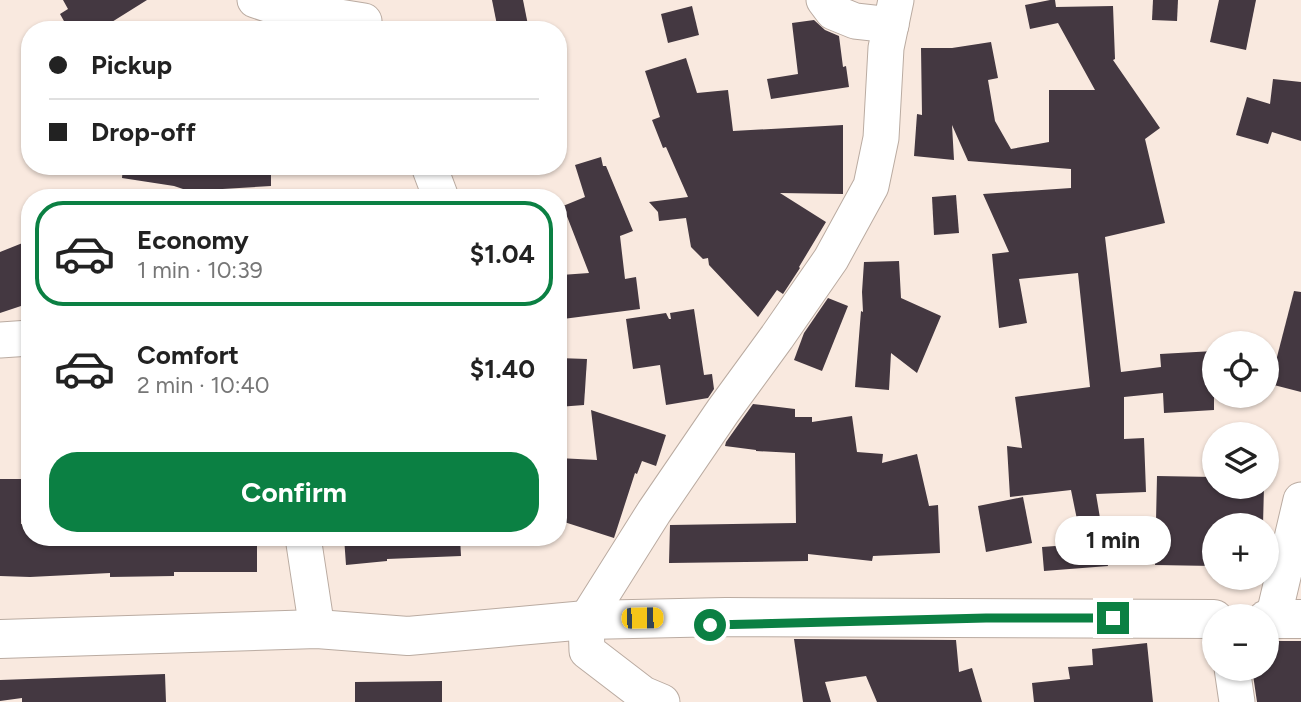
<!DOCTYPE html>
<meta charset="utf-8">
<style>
body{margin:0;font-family:Figtree,sans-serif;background:#f6f6f6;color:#222;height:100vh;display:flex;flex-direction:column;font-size:26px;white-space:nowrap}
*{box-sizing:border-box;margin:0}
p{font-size:23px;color:#767676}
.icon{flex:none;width:38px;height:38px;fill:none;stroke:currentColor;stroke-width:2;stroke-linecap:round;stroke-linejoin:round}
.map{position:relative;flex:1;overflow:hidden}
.details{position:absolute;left:21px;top:189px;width:546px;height:357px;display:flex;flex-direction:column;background:#fff;border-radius:28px;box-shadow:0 2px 5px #0004}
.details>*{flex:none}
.banner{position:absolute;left:21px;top:21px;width:546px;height:154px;border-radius:28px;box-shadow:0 2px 5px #0004;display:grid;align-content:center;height:154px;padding:0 28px;background:#fff}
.buttons{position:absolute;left:1202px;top:331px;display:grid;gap:14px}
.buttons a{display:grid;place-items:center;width:77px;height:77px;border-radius:50%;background:#fff;box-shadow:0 2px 5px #0004;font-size:35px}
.end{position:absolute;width:32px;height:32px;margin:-16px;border:9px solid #0b8043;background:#fff;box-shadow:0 0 0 4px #fff}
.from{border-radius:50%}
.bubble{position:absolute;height:49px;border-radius:24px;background:#fff;box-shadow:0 2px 5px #0004;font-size:23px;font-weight:700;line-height:49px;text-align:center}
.car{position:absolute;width:21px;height:42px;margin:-21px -10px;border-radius:9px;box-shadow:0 0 5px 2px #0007;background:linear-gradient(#f5c518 24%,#345 0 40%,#f5c518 0 76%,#345 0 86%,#f5c518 0)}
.banner b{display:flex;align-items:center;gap:24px;height:66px;font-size:26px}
.banner b+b{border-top:2px solid #e0e0e0}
.banner i{width:18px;height:18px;background:#222}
ul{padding:12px 0 0;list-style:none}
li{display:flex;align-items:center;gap:21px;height:105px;margin:0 14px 10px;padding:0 14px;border:4px solid transparent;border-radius:28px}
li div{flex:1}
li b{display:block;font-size:26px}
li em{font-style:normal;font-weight:700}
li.active{border-color:#0b8043}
li>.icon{width:63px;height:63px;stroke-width:1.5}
.cta{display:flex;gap:14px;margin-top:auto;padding:14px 28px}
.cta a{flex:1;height:80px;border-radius:28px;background:#0b8043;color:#fff;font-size:28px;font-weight:700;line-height:80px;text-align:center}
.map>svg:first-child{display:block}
.building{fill:#443841}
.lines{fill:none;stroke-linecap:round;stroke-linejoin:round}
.minor-casing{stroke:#baaba1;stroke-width:37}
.major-casing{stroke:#baaba1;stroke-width:40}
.minor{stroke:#fff;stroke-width:35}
.major{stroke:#fff;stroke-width:38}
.route{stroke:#0b8043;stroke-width:9}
</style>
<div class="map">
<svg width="1301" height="702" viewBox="0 0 1301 702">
<rect width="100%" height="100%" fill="#f9e9df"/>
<g class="building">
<path d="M63 0H147L99 30H69L60 14 68 9Z"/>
<path d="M492 0H523L529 30H498Z"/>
<path d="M1050 0H1055L1056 7 1113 6 1115 59 1113 60 1160 128 1145 139 1165 223 1105 237 1121 372 1161 367 1160 354 1214 351V410L1164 413 1163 393 1124 397V439L1144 438 1146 492 1096 494 1108 566 1044 571 1042 547 1082 544 1071 490 1010 497 1007 446 1022 448 1015 397 1090 387 1078 273 1019 279 1027 323 999 328 992 254 1009 252 983 194 1071 188V169L968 161 952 125 954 160 914 156 917 114 922 115 921 48H952L991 42 998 78 988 80 995 121 1011 149 1049 142V90H1095L1058 23 1030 29 1025 5Z"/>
<path d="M1153 0H1178L1177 21 1152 20Z"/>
<path d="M1219 0H1256L1246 50 1210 42Z"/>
<path d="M692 6 699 35 668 43 661 14Z"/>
<path d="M814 20 825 30 839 36 843 67 846 66 849 87 771 99 767 79 798 74 792 23Z"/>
<path d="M686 58 697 93 728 90 733 131 843 125V194L780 193 826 222 799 267 800 268 783 294 777 290 758 317 709 265 708 258 703 259 691 247 686 218 659 221 658 212 649 202 688 197 666 147 663 148 652 120 660 117 645 71Z"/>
<path d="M1273 79 1301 82V141L1272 132 1268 144 1236 135 1247 97 1270 104Z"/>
<path d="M601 157 603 166H606L633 231 620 236 625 279 636 277 640 309 563 319 561 275 589 273 563 206 585 197 575 165Z"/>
<path d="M123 166H225V170L271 173V186L189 191 174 186 122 178Z"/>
<path d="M956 195 959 233 934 235 932 197Z"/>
<path d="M30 240V303L0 313V252Z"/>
<path d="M899 261 901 298 941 316 917 373 891 353 889 390 855 387 861 311 863 312 862 292 864 262Z"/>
<path d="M1294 291 1301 292V392L1270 384Z"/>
<path d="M828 298 848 306 822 371 794 360 804 333Z"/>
<path d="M694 309 704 375 712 374 714 389 708 398 666 405 660 365 633 369 626 319 666 313 669 319H671L670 313Z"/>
<path d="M558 358 587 359 584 405 558 407Z"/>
<path d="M753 404 795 409V417H812V422L852 416 857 452 883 454 882 463 917 454 929 506 938 505 940 553 873 556 872 561 808 554V561L669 563 670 525 796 523 795 453 756 451V450L725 446 726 442Z"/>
<path d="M591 410 666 435 656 466 642 461 637 474 635 473 614 538 558 520V458L597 460Z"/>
<path d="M1157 476 1214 477V486H1264L1263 525H1214V566L1155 565Z"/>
<path d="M0 479H21V524H30V537H257V572H174V576L110 577V573L30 577 0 576Z"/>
<path d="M1023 497 1032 543 986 552 978 506Z"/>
<path d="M344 537H460L461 556 387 559V561L346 565Z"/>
<path d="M794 639 956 640 959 672 972 668 982 702H877L866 676 825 682 831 702H803Z"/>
<path d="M1267 641H1301V702H1257L1252 668H1267Z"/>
<path d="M1147 643 1153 702H1034L1032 683 1070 679 1068 667 1093 665 1092 649Z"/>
<path d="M165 674 166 702H22V698L0 701V680Z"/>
<path d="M442 681V702H355V682Z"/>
</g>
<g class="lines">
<g class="minor-casing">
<g id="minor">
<path d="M255 0 276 7 364 21"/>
<path d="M824 0 833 12 855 21 891 25"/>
<path d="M429 166 441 198"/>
<path d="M0 340 30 338"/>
<path d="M303 537 317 629"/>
<path d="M1273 619 1301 500"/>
<path d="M1232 668 1237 702"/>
<path d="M662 702 643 694 587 651 586 620 654 512 723 411 777 337 831 259 871 186 881 138 886 48 896 0"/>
</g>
</g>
<g class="major-casing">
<g id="major">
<path d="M1267 619H1301"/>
<path d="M0 639 317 629 408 636 586 620 726 617 1214 619"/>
</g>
</g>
<use href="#minor" class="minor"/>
<use href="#major" class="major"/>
</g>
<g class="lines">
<path class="route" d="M710 625 986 618H1113"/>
</g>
</svg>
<div class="buttons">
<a><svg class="icon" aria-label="locate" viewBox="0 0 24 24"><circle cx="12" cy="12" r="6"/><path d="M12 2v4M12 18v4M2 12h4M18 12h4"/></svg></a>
<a><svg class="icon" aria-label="layers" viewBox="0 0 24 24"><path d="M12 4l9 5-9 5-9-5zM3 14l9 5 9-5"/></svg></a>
<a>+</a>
<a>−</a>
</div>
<i class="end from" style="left:710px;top:625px"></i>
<i class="end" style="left:1113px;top:618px"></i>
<div class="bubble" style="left:1055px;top:516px;width:116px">1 min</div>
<i class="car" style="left:642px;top:618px;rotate:89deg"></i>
<div class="banner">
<b><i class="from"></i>Pickup</b>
<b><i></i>Drop-off</b>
</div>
<section class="details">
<ul>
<li class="active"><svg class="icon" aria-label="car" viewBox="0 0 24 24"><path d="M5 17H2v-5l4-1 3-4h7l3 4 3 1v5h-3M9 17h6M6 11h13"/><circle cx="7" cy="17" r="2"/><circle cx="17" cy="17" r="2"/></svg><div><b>Economy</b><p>1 min · 10:39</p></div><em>$1.04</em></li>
<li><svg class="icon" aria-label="car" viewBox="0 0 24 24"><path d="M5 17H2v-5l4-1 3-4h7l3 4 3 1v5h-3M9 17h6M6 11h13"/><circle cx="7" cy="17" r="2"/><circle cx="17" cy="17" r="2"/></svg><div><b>Comfort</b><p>2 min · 10:40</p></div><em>$1.40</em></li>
</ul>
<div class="cta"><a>Confirm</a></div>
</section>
</div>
